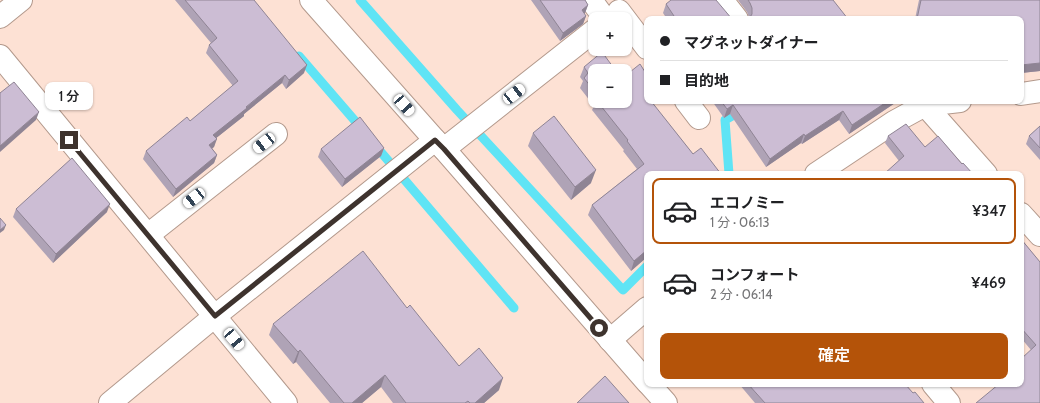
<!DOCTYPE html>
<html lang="ja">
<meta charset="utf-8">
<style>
body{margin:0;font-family:Cabin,"Noto Sans JP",sans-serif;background:#f2f2f2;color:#202124;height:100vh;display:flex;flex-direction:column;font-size:15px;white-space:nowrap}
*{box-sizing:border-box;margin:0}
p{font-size:13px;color:#757577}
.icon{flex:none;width:22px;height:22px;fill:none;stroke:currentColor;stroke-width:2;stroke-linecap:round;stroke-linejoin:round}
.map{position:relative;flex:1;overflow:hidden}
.sheet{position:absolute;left:644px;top:171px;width:380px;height:216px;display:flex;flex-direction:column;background:#fff;border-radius:8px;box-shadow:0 1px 3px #0004}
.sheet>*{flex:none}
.hud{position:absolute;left:644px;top:16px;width:380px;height:88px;border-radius:8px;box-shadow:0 1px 3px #0004;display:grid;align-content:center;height:88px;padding:0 16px;background:#fff}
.controls{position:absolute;left:588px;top:12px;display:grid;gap:8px}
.controls a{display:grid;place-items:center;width:44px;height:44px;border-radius:8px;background:#fff;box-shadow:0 1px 3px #0004;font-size:20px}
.end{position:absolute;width:18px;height:18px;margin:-9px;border:5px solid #3e332e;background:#fff;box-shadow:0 0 0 2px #fff}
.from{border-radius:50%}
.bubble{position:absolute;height:28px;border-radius:8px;background:#fff;box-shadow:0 1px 3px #0004;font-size:13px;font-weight:600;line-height:28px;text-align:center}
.car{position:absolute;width:12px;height:24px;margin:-12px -6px;border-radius:5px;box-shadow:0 0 3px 1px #0007;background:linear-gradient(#fff 24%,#345 0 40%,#fff 0 76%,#345 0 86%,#fff 0)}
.hud b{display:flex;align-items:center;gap:14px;height:38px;font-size:15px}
.hud b+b{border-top:1px solid #e0e0e0}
.hud i{width:10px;height:10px;background:#202124}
ul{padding:7px 0 0;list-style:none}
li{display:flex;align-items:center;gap:12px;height:66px;margin:0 8px 6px;padding:0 8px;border:2px solid transparent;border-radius:8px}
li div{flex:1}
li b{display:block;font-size:15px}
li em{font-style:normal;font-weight:600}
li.current{border-color:#b45309}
li>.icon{width:36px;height:36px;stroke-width:1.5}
.button{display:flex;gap:8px;margin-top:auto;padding:8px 16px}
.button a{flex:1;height:46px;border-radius:8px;background:#b45309;color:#fff;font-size:16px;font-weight:600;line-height:46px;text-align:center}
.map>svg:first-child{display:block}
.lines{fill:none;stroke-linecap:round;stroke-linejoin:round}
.stream{stroke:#5fe4f5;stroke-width:9}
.minor-casing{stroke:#b3998c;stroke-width:24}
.minor{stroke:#fff;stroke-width:22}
.wall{fill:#afa3b6}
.shaded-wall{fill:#8f8494}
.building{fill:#ccbdd4;stroke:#8f8494}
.route{stroke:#3e332e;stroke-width:5}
</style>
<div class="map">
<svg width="1040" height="403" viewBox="0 0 1040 403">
<rect width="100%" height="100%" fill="#fde1d4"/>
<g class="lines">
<g class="stream">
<path d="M360 0 457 110 623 290 647 266"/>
<path d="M299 56 362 129"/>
<path d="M374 144 514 308"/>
<path d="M729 174 725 120 758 101"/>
</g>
<g class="minor-casing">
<g id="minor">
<path d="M311 0 435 140 444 149 647 382"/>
<path d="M591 0 605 19"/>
<path d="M722 0 737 19"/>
<path d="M619 11 647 48"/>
<path d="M0 17 21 0"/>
<path d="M0 56 286 403"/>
<path d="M1021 94 1040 91"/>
<path d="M686 101 699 118"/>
<path d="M925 105 986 174"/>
<path d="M444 149 595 30"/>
<path d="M816 174 894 122 925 105 960 101"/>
<path d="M1021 214 1040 235"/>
<path d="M148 235 276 134"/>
<path d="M610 340 647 308"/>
<path d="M649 384 666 403"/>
<path d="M933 384 949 403"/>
<path d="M110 403 215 316 435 140"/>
</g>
</g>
<use href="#minor" class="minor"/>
</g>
<g class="wall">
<path d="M175 0H254L304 73 286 89 282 83 244 114V116L216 138 214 147 212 148 217 155 214 163 173 197 143 159 146 151 190 121 233 86 206 53 209 45 211 43Z"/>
<path d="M531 0H585L588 5 585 13 584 14 586 16 583 24 560 41Z"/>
<path d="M738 0H833L749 18V17L747 12Z"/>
<path d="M919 0H1040V71L1021 73V19H915Z"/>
<path d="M666 4 730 18 732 19H667L663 13Z"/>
<path d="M584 67 595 71V101H655L652 103 693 154 721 174H647V257L631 271 588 215 592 205 637 169 623 151 624 150 592 110 594 106 580 88 583 81 580 77Z"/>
<path d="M712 101H898L849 134 839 120 802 144 801 143 766 167 730 114 724 118Z"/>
<path d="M1040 126V160L1026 144 1029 136Z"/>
<path d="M533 133 591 183 571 200 528 146Z"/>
<path d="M888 136 925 147 962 164 899 161 885 143Z"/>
<path d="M384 148 381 156 342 187 318 157 321 149Z"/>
<path d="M16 209 107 212 53 263 13 217Z"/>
<path d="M1021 239 1040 262V403L1021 384 1031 350 1021 338Z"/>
<path d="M407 308 459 366 499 390 484 403H393L381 387 362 403H330L296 362 293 364 269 335 273 324Z"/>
<path d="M739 384H905L913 393 924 403H755Z"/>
</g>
<g class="shaded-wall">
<path d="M588 5 585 13 579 18 582 10Z"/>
<path d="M586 16 583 24 560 41 563 33Z"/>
<path d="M1040 63V71L1021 73V65Z"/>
<path d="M307 65 304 73 286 89 289 80Z"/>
<path d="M285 75 282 83 244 114V116L210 143 213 135Z"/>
<path d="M888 101H898L849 134 852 125Z"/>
<path d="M733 105 730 114 724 118 727 109Z"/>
<path d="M843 111 839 120 802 144 805 136Z"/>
<path d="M39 112 36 120 0 152V146Z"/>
<path d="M804 134 801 143 766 167 770 159Z"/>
<path d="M217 139 214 147 206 153 209 145Z"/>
<path d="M384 148 381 156 342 187 345 179Z"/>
<path d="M217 155 214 163 173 197 176 189Z"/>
<path d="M596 170 591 183 571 200 575 187Z"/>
<path d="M110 204 107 212 53 263 56 254Z"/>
<path d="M6 225 4 230 0 233V230Z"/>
<path d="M647 250V257L631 271 634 261Z"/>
<path d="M300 350 296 362 293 364 298 352Z"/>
<path d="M385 375 381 387 362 403H352Z"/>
<path d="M503 378 499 390 484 403H475Z"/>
</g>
<g class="building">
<path d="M185 0H254L307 65 289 80 285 75 246 107 247 108 213 135 217 139 209 145 217 155 176 189 146 151 187 117 190 121 238 81 209 45 217 38Z"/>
<path d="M540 0H585L588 5 582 10 586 16 563 33Z"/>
<path d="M671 0H716L732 19H676L666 4Z"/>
<path d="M748 0H833L848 19H749L752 14V8L750 3Z"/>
<path d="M921 0H1040V63L1021 65V19H917Z"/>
<path d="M602 52 616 71H595V92L584 78 588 73 584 67Z"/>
<path d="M640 64 647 75V101H651L693 154 701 148 721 174H647V250L634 261 592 205 644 164 627 141 628 140 597 101H625V76Z"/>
<path d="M14 82 39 112 0 146V93Z"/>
<path d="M721 101H888L852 125 843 111 805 136 804 134 770 159 733 105 727 109Z"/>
<path d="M554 116 596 170 575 187 533 133Z"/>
<path d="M360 117 384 148 345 179 321 149Z"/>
<path d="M906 124 925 147 938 136 962 164 963 163 973 174H884L904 156 888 136Z"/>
<path d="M1040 126V148L1029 136Z"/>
<path d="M72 158 110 204 56 254 16 209Z"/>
<path d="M0 218 6 225 0 230Z"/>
<path d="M1021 239 1040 262V403H976L999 384H1021V359L1036 345 1021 328Z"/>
<path d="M363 251 407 308 410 305 459 366 479 348 503 378 475 403H470L468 401 465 403H406L385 375 352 403H344L300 350 298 352 273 324Z"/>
<path d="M605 376 629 403H577Z"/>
<path d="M748 384H905L913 393 915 392 924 403H765Z"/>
</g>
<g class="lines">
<path class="route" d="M69 140 215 316 435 140 444 149 599 328"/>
</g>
</svg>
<div class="controls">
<a>+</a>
<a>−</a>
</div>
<i class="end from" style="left:599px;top:328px"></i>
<i class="end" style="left:69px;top:140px"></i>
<div class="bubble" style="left:45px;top:82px;width:48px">1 分</div>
<i class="car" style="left:514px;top:94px;rotate:52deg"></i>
<i class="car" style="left:404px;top:105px;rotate:138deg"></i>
<i class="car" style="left:264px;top:143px;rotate:232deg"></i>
<i class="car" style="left:194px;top:198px;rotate:232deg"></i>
<i class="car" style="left:234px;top:339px;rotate:140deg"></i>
<div class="hud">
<b><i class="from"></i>マグネットダイナー</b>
<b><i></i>目的地</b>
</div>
<section class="sheet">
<ul>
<li class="current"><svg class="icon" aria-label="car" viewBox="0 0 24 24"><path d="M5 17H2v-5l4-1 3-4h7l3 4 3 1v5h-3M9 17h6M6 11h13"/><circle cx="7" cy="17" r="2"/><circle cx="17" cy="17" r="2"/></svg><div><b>エコノミー</b><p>1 分 · 06:13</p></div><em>¥347</em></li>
<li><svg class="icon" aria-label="car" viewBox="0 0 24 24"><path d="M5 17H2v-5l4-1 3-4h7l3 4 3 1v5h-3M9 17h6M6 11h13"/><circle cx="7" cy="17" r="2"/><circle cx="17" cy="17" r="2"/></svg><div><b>コンフォート</b><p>2 分 · 06:14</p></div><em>¥469</em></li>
</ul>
<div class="button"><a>確定</a></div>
</section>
</div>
